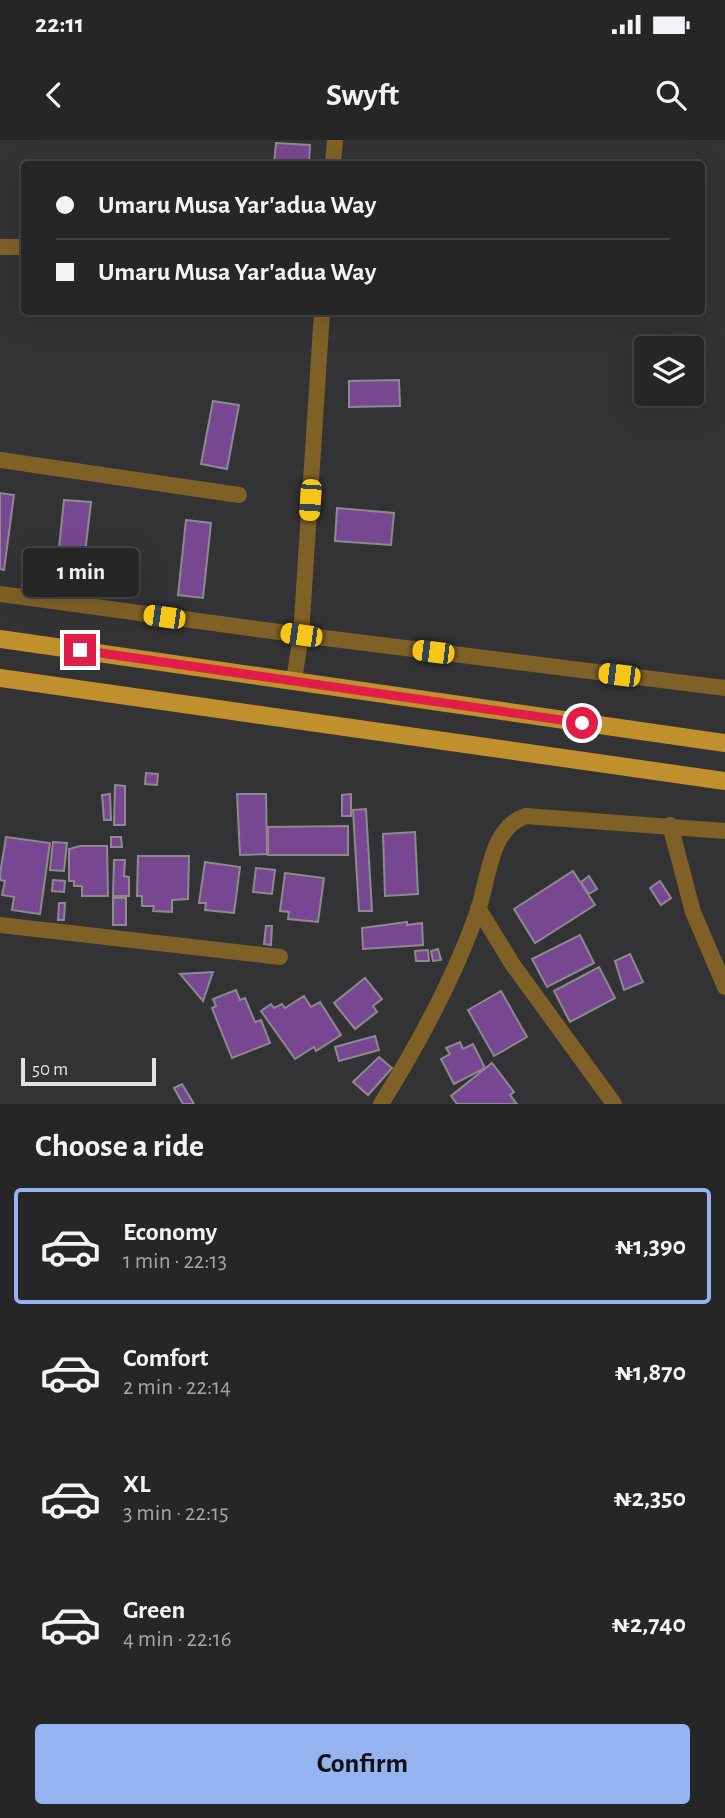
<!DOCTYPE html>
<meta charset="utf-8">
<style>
body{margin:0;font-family:"Alegreya Sans",sans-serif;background:#323233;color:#f1f3f6;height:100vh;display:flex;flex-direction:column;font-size:26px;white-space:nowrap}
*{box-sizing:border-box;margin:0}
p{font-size:23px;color:#a4a5a7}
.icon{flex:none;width:38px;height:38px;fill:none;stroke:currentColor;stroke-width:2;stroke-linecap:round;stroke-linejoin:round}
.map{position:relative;height:964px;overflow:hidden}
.panel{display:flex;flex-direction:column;background:#262627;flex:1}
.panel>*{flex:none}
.banner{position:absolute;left:21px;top:21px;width:684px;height:154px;border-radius:7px;box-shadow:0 7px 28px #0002,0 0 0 2px #424344;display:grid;align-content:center;height:154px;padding:0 35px;background:#262627}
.tools{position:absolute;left:634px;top:196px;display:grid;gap:14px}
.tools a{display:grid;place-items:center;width:70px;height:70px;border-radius:7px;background:#262627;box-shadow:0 7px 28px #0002,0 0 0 2px #424344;font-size:35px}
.scale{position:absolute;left:21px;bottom:18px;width:135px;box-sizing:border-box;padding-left:7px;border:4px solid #e2e1e3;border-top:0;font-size:19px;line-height:24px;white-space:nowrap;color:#e2e1e3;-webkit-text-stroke:5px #333234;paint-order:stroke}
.end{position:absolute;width:32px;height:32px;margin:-16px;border:9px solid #e11d48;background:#fff;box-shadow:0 0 0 4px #fff}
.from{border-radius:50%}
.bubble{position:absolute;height:49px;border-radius:7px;background:#262627;box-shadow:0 7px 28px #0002,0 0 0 2px #424344;font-size:23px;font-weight:700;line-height:49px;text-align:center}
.car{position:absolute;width:21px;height:42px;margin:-21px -10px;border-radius:9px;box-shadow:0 0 5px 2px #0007;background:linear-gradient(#f5c518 24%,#345 0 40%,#f5c518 0 76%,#345 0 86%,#f5c518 0)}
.banner b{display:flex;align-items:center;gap:24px;height:66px;font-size:26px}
.banner b+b{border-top:2px solid #424344}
.banner i{width:18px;height:18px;background:#f1f3f6}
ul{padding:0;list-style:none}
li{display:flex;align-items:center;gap:21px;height:116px;margin:0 14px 10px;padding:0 21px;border:4px solid transparent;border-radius:7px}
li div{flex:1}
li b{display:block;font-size:26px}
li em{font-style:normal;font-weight:700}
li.active{border-color:#95b2f1}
li>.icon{width:63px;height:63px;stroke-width:1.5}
h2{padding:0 35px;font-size:32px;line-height:84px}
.cta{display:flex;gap:14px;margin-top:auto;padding:14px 35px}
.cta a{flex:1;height:80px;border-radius:7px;background:#95b2f1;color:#111;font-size:28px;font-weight:700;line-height:80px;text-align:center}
.status{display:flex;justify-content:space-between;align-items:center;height:49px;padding:0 35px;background:#262627;direction:ltr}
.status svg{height:19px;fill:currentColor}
header{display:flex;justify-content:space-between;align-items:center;height:91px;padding:0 35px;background:#262627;font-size:32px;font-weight:700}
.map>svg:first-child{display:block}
.building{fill:#774791;stroke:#8c8a8d;stroke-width:2}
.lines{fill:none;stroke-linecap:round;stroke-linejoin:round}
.street{stroke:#7f6128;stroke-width:16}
.primary{stroke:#c0902c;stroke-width:18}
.route{stroke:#e11d48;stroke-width:9}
</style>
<div class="status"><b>22:11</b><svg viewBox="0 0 49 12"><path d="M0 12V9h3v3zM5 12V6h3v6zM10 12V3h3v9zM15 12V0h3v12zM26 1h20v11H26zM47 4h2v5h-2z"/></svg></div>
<header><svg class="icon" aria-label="back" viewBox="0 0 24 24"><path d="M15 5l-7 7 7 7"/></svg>Swyft<svg class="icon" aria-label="search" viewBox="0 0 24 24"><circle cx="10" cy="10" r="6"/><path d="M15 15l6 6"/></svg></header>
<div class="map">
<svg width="725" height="964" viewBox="0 0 725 964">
<rect width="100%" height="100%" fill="#333234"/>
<g class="building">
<path d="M276 3 310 5 309 24H274Z"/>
<path d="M399 240 400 266 349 267V241Z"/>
<path d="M213 261 239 265 227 329 201 324Z"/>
<path d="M0 353 14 355 4 430 0 429Z"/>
<path d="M64 360 91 362 82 439 56 436Z"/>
<path d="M337 368 394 373 391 405 335 401Z"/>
<path d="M186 380 211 383 203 458 178 455Z"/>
<path d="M146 633 158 634 157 645 145 644Z"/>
<path d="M115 645 125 646V685H114Z"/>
<path d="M110 654 111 680H104L102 655Z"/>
<path d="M237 654H266L267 714 240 715Z"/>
<path d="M351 654V676H342V655Z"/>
<path d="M366 669 372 771H359L353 670Z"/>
<path d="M348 686V715H268V687Z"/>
<path d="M415 692 418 754 385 756 383 694Z"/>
<path d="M6 697 50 703 40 774 12 770 14 757 2 755 5 741 0 740V734Z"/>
<path d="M111 697H121L122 707H111Z"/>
<path d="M53 702 67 703 64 731 50 730Z"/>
<path d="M80 706H107L108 756H82V746H74V741H69V709Z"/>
<path d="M138 716H189L188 759 172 760V772L153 771 154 766H142V756H137Z"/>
<path d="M114 720H125L124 736 129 737V756H113Z"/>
<path d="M205 722 240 727 234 773 205 770 206 763H199Z"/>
<path d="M256 728 275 730 272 754 253 752Z"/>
<path d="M573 731 595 765 535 803 514 769Z"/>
<path d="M285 733 324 738 318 782 288 779 289 772 280 771Z"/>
<path d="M589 736 597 749 589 754 581 742Z"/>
<path d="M53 740 65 741 64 752 52 751Z"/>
<path d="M660 741 671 758 661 765 650 748Z"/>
<rect x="113" y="758" width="13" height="27"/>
<path d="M59 763H65L64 780H58Z"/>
<path d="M407 782V785L422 783 423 805 363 809 362 788Z"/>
<path d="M266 786H272L271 805 264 804Z"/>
<path d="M580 795 594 823 547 847 532 819Z"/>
<path d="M438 809 441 820 433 821 431 811Z"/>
<path d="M428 810 429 821H416L415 811Z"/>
<path d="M630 814 643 842 624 850 615 821Z"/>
<path d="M599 827 615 858 570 882 554 851Z"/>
<path d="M213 832 203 861 180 834Z"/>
<path d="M365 838 382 859 373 866 377 872 355 889 334 863Z"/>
<path d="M236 850 240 860 245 858 255 882 261 880 270 903 232 918 212 868 216 866 213 859Z"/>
<path d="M501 851 527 897 494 916 468 870Z"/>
<path d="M304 856 311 867 320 862 341 895 316 911 314 907 295 919 261 871 271 864 274 868 282 864 285 868Z"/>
<path d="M375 896 379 910 339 921 335 907Z"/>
<path d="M460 902 463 909 473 904 485 928 454 944 441 919 450 914 446 908Z"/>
<path d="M379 917 392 928 368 955 353 942Z"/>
<path d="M492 923 514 952 510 955 517 964H457L451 956Z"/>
<path d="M182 944 194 964H183L174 948Z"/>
</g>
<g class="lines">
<g class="street">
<path d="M333 24 335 0"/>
<path d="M0 107H24"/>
<path d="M0 320 239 355"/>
<path d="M0 454 301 495 725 548"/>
<path d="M294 540 301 495 322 172"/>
<path d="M670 685 693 772 725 847"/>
<path d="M478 768 513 825 614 964"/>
<path d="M0 785 280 817"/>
<path d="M381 964C419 903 456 835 479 767 489 736 491 687 526 676L725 691"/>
</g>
<g class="primary">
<path d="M0 499 725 603"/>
<path d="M0 538 725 641"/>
</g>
</g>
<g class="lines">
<path class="route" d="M80 510 582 583"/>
</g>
</svg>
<div class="tools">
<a><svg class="icon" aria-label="layers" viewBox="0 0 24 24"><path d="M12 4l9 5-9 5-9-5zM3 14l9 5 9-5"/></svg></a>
</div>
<div class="scale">50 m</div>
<i class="end from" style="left:582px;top:583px"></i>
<i class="end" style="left:80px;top:510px"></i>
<div class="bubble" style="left:23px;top:408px;width:116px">1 min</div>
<i class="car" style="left:310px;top:360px;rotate:184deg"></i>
<i class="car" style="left:164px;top:477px;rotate:278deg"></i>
<i class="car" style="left:301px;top:495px;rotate:278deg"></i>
<i class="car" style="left:433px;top:512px;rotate:277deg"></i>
<i class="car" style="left:619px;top:535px;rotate:277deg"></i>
<div class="banner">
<b><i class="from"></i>Umaru Musa Yar'adua Way</b>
<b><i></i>Umaru Musa Yar'adua Way</b>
</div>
</div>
<section class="panel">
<h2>Choose a ride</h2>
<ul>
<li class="active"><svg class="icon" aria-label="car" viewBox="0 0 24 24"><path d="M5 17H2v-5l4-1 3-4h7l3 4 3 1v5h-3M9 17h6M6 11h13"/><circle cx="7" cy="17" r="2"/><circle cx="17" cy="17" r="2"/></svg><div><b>Economy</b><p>1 min · 22:13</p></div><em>₦1,390</em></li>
<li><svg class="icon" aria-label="car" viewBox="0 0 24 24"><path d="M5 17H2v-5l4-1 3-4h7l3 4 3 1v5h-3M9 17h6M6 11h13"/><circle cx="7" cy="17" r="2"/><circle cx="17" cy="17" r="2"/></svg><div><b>Comfort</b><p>2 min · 22:14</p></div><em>₦1,870</em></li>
<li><svg class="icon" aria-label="car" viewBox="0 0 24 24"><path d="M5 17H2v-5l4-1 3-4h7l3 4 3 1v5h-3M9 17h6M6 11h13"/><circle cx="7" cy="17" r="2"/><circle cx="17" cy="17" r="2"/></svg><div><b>XL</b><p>3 min · 22:15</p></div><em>₦2,350</em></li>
<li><svg class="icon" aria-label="car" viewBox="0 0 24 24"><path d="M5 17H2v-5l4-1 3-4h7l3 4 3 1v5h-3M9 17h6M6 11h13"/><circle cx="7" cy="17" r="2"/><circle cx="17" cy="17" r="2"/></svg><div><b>Green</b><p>4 min · 22:16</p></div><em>₦2,740</em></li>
</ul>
<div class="cta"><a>Confirm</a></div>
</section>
